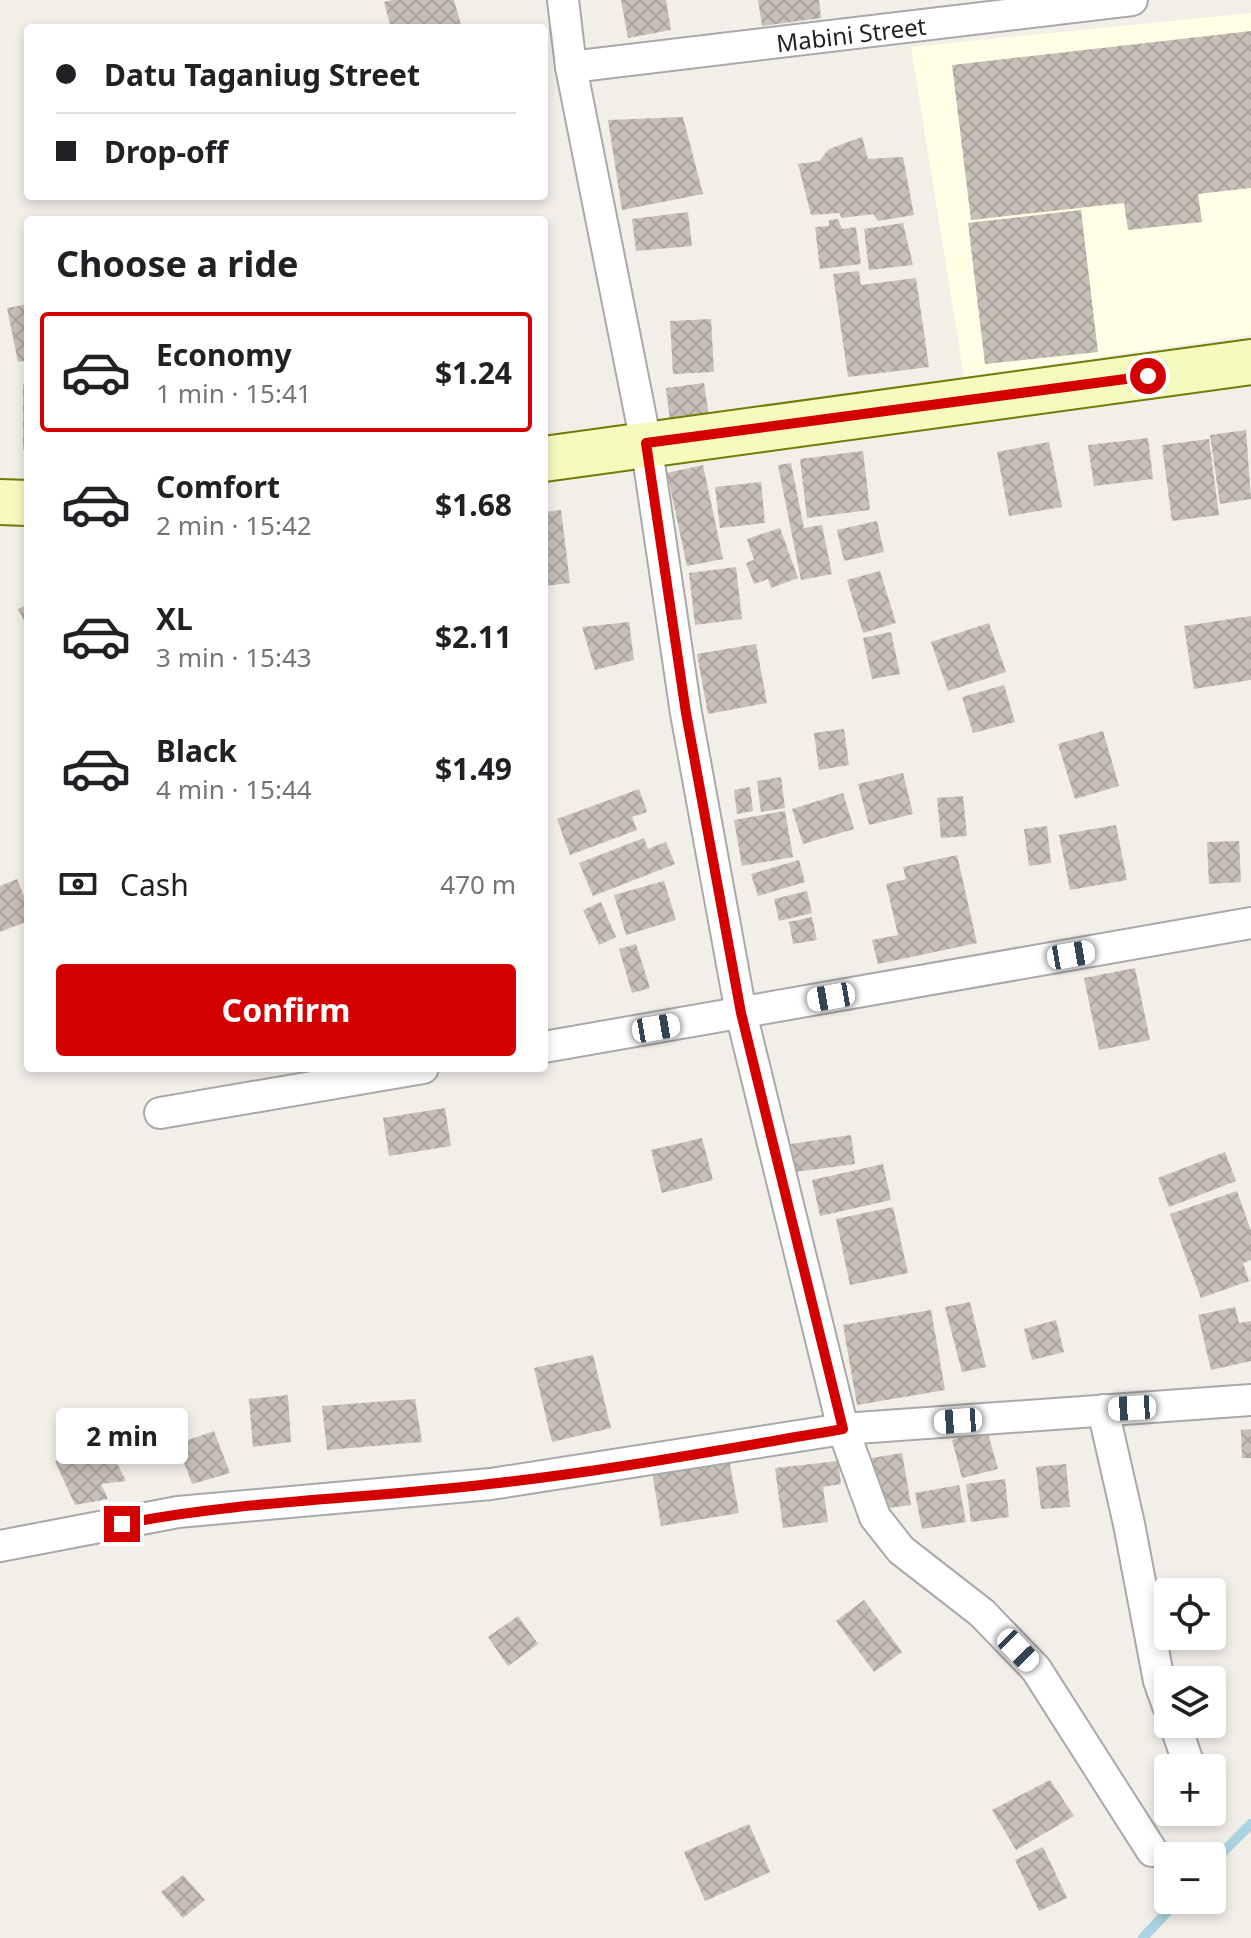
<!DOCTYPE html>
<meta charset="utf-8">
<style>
body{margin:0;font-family:"Noto Sans",sans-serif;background:#f2f2f2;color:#202124;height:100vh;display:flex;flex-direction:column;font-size:30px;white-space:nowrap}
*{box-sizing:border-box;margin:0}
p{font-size:26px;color:#757577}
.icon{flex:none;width:44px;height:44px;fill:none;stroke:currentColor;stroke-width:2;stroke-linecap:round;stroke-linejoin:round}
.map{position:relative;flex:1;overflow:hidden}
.panel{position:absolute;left:24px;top:216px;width:524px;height:856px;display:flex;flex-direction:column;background:#fff;border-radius:8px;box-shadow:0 4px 12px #0003}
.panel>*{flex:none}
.guide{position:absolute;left:24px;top:24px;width:524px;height:176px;border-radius:8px;box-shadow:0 4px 12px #0003;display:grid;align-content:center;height:176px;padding:0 32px;background:#fff}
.buttons{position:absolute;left:1154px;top:1578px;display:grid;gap:16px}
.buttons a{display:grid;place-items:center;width:72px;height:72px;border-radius:8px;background:#fff;box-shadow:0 4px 12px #0003;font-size:40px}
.end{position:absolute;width:36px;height:36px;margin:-18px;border:10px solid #d40000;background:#fff;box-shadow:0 0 0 4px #fff}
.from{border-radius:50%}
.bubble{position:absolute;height:56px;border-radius:8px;background:#fff;box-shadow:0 4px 12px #0003;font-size:26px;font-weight:700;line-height:56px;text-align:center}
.car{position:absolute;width:24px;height:48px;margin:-24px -12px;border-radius:10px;box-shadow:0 0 6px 2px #0007;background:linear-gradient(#fff 24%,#345 0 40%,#fff 0 76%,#345 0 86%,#fff 0)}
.guide b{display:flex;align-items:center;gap:28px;height:76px;font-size:30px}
.guide b+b{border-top:2px solid #e0e0e0}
.guide i{width:20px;height:20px;background:#202124}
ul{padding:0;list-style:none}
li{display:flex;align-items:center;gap:24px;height:120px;margin:0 16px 12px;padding:0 16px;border:4px solid transparent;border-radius:8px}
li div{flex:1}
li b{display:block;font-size:30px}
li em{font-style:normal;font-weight:700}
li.current{border-color:#d40000}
li>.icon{width:72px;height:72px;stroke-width:1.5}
h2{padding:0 32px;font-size:36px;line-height:96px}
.pay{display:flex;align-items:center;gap:20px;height:88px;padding:0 32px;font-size:30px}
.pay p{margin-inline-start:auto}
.cta{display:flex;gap:16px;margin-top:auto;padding:16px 32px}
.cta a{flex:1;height:92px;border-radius:8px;background:#d40000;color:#fff;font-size:32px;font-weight:700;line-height:92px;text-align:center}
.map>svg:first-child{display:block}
.education{fill:#ffffe5}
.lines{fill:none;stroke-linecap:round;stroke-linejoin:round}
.stream{stroke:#aad3df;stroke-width:10}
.building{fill:url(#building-cross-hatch)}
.street-casing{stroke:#a9a9a9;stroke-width:34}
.secondary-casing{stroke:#707d05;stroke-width:48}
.street{stroke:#fff;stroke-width:30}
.secondary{stroke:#f7fabf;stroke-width:44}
.route{stroke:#d40000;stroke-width:10}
.labels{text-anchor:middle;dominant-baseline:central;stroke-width:6;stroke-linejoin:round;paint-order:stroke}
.street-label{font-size:24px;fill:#222;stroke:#fff}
</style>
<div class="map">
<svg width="1251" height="1938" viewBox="0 0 1251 1938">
<defs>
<pattern id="building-cross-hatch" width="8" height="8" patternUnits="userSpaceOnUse" patternTransform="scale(2)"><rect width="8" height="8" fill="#c7bfb8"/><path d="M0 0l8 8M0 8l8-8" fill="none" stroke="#aba49e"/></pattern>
</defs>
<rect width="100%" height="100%" fill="#f2efe9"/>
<path class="education" d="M1251 13V335L964 377 911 47Z"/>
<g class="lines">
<g class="stream">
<path d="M1212 1863 1251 1824"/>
<path d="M1143 1938 1178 1900"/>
</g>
</g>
<g class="building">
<path d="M392 0H454L462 28H391L384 2Z"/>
<path d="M621 0H666L671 30 628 38Z"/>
<path d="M758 0H819L821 18 762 26Z"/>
<path d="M1251 31V188L1198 194 1202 222 1128 230 1124 203 971 220 952 65Z"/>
<path d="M683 117 703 194 622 210 608 120Z"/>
<path d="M862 137 868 159 903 157 914 215 878 221 873 214 842 218 839 213 811 215 798 164 819 161 829 149Z"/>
<path d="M1081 210 1098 352 985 364 968 223Z"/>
<path d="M688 212 692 246 636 251 632 219Z"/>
<path d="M838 219 842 229 856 227 861 264 820 269 815 227 829 226V220Z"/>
<path d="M903 223 913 265 869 270 864 229Z"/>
<path d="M859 271 861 285 916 278 929 367 848 377 833 274Z"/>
<path d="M28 304V360L18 362 7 308Z"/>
<path d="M711 319 714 372 673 374 670 321Z"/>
<path d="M704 383 710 424 671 429 666 388Z"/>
<rect x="23" y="384" width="5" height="66"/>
<path d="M1246 430 1251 499 1220 504 1210 435Z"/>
<path d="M1148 438 1153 479 1094 486 1088 445Z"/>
<path d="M1209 439 1219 515 1172 521 1162 445Z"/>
<path d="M1049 442 1062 507 1009 516 997 452Z"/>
<path d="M863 451 870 510 807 518 800 459Z"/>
<path d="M791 463 804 528 822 525 832 574 801 580 778 465Z"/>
<path d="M703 465 723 559 687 566 667 473Z"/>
<path d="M761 482 765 523 720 528 715 487Z"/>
<path d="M561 510 570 583 544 586V512Z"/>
<path d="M877 521 884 552 844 561 837 530Z"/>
<path d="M780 528 798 578 771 588 768 579 754 584 746 563 754 560 747 539Z"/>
<path d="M736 567 742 619 695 625 689 573Z"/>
<path d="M880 571 896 623 863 633 847 580Z"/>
<path d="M28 604V629L18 609Z"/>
<path d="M1251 616V680L1194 689 1184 626Z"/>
<path d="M629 622 634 660 595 670 582 627Z"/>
<path d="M989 623 1006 672 948 691 931 642Z"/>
<path d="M891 632 900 674 872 679 863 638Z"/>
<path d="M756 644 767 703 708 714 697 654Z"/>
<path d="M1004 685 1015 722 973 733 962 697Z"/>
<path d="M844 729 849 765 819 770 814 733Z"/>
<path d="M1103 731 1119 786 1075 799 1058 744Z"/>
<path d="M903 773 913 814 869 825 858 784Z"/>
<path d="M781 777 785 808 761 812 757 781Z"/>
<path d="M750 787 753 811 737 814 734 790Z"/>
<path d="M639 789 647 812 632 817 637 830 570 855 557 819Z"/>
<path d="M843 793 854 829 803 844 792 809Z"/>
<path d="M963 796 967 836 941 838 937 798Z"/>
<path d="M785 811 793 857 742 866 734 820Z"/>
<path d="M1116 825 1127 880 1070 890 1059 835Z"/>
<path d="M1047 826 1051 863 1029 866 1024 829Z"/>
<path d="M644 838 648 849 666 842 675 864 593 896 579 863Z"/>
<path d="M1239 841 1241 882 1209 884 1207 842Z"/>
<path d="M957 855 977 943 878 964 872 940 898 935 886 884 906 879 903 867Z"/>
<path d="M799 860 805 882 758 896 751 874Z"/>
<path d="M17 879 28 906V921L0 932V886Z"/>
<path d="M664 881 676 920 626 935 614 895Z"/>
<path d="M807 891 812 913 779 921 774 899Z"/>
<path d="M601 902 616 937 599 945 583 910Z"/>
<path d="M812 917 817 940 793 944 789 922Z"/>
<path d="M636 944 650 988 632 993 619 949Z"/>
<path d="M1135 968 1150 1040 1099 1050 1084 978Z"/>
<path d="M445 1108 451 1146 389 1156 383 1118Z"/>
<path d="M851 1135 855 1164 795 1172 791 1144Z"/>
<path d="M702 1138 713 1180 662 1193 651 1150Z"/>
<path d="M1225 1152 1236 1181 1169 1207 1158 1178Z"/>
<path d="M883 1164 891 1200 820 1216 812 1180Z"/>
<path d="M1237 1191 1251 1231V1260L1243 1263 1249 1281 1201 1298 1170 1214Z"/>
<path d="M893 1207 908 1273 850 1285 836 1219Z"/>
<path d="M970 1302 986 1367 962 1372 945 1307Z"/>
<path d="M1235 1307 1239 1323 1251 1321V1361L1211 1370 1198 1315Z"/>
<path d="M931 1310 945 1390 857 1405 843 1325Z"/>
<path d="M1056 1320 1064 1352 1032 1360 1024 1329Z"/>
<path d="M593 1355 611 1428 552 1442 534 1368Z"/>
<path d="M288 1395 291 1442 253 1447 249 1399Z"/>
<path d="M415 1399 422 1442 327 1450 322 1406Z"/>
<path d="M1251 1429V1458H1242L1241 1430Z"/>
<path d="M987 1430 998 1469 962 1478 952 1440Z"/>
<path d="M214 1431 230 1473 192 1484 177 1444Z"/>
<path d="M108 1445 126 1481 101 1484 108 1499 75 1505 55 1461Z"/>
<path d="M902 1453 911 1505 881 1509 872 1458Z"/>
<path d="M728 1454 739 1513 661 1526 651 1466Z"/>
<path d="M838 1461 841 1484 823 1487 828 1522 783 1528 775 1468Z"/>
<path d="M1066 1464 1070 1507 1041 1509 1036 1467Z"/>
<path d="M1005 1479 1009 1517 971 1522 966 1484Z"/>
<path d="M959 1485 966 1522 922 1529 915 1493Z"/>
<path d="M864 1600 902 1652 874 1672 836 1621Z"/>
<path d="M518 1616 538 1644 508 1666 488 1637Z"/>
<path d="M1050 1780 1074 1816 1016 1850 992 1810Z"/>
<path d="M749 1824 770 1872 705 1901 684 1852Z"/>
<path d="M1043 1847 1067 1898 1039 1911 1015 1860Z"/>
<path d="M183 1875 205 1900 183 1918 161 1892Z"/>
</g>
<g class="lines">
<g class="street-casing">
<g id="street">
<path d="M563 0 571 67 646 443 686 713 741 1013 843 1429 875 1517 901 1550 982 1613 1036 1669 1152 1851"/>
<path id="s1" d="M571 67 1132 0"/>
<path d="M544 1047 1251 923"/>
<path d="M160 1113 423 1068"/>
<path d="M1103 1410 1129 1524 1159 1681 1168 1706"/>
<path d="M0 1546 178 1512 491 1484 843 1429 1251 1400"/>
<path d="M1175 1724 1190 1768"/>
</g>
</g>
<g class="secondary-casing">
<g id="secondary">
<path d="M544 459 1251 362"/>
<path d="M0 502 28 503"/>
</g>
</g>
<use href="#street" class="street"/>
<use href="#secondary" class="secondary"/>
</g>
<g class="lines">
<path class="route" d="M122 1524C243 1500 367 1499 489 1484 608 1471 725 1449 843 1429L741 1013 686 713 646 443 1148 376"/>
</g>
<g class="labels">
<g class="street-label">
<text stroke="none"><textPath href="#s1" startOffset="282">Mabini Street</textPath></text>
</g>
</g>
</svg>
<div class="buttons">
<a><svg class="icon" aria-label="locate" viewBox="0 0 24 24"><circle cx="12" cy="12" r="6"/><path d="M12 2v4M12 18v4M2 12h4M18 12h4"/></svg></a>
<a><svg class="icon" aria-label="layers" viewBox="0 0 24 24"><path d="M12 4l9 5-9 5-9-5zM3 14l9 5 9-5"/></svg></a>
<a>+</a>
<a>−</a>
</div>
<i class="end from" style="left:1148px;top:376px"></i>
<i class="end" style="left:122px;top:1524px"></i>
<div class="bubble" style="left:56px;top:1408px;width:132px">2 min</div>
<i class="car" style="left:1071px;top:955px;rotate:80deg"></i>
<i class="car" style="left:831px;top:997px;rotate:260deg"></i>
<i class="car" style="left:656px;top:1028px;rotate:80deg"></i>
<i class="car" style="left:1132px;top:1408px;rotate:267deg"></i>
<i class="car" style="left:958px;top:1421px;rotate:266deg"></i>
<i class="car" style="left:1018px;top:1650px;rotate:136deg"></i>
<div class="guide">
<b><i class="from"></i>Datu Taganiug Street</b>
<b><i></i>Drop-off</b>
</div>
<section class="panel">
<h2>Choose a ride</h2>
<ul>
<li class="current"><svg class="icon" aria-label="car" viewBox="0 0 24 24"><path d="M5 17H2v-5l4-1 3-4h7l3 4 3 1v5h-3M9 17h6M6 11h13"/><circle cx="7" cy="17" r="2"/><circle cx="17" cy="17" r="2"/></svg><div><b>Economy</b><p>1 min · 15:41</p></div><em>$1.24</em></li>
<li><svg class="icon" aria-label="car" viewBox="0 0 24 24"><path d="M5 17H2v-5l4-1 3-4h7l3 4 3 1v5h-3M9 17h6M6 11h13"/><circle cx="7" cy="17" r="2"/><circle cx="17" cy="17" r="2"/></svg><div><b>Comfort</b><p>2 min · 15:42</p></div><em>$1.68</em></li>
<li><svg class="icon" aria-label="car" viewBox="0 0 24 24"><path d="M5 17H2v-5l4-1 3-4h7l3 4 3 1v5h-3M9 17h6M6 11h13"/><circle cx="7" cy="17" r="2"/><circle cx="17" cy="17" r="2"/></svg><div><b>XL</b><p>3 min · 15:43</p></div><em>$2.11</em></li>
<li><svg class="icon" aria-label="car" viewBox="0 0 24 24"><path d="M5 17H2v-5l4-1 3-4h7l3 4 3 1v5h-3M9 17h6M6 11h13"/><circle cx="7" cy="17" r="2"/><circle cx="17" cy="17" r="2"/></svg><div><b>Black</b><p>4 min · 15:44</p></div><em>$1.49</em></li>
</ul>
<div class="pay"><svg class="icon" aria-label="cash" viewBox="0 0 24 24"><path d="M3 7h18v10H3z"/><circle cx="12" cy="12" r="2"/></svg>Cash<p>470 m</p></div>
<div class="cta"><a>Confirm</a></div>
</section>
</div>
